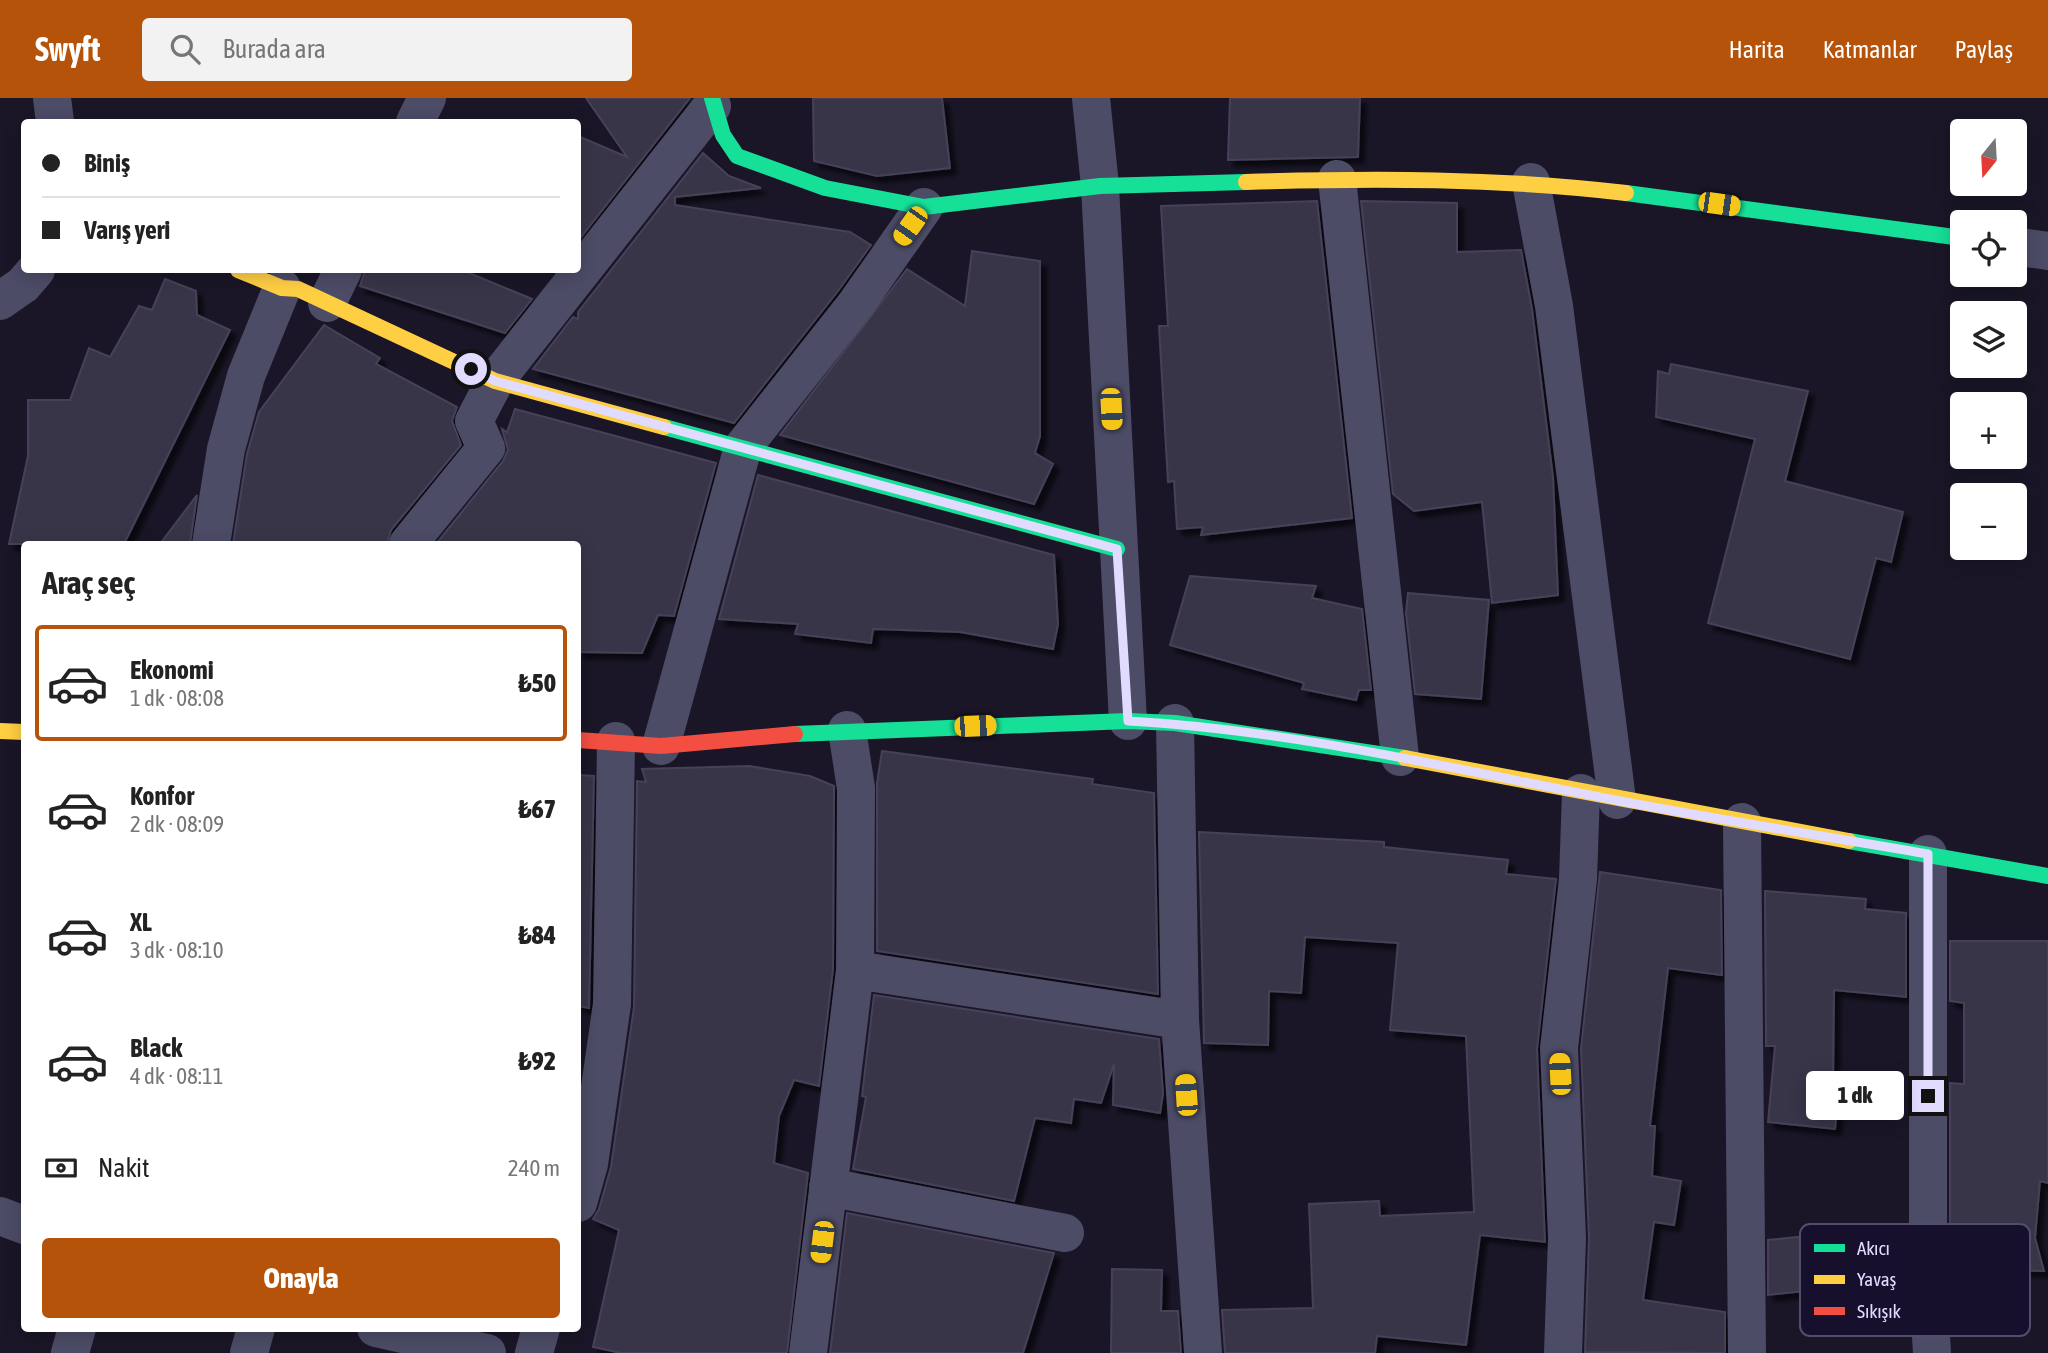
<!DOCTYPE html>
<html lang="tr">
<meta charset="utf-8">
<style>
body{margin:0;font-family:"Asap Condensed",sans-serif;background:#f2f2f2;color:#222;height:100vh;display:flex;flex-direction:column;font-size:26px;white-space:nowrap}
*{box-sizing:border-box;margin:0}
p{font-size:23px;color:#767676}
.icon{flex:none;width:38px;height:38px;fill:none;stroke:currentColor;stroke-width:2;stroke-linecap:round;stroke-linejoin:round}
.map{position:relative;flex:1;overflow:hidden}
.panel{position:absolute;left:21px;top:443px;width:560px;height:791px;display:flex;flex-direction:column;background:#fff;border-radius:7px;box-shadow:0 4px 18px #0003}
.panel>*{flex:none}
.guide{position:absolute;left:21px;top:21px;width:560px;height:154px;border-radius:7px;box-shadow:0 4px 18px #0003;display:grid;align-content:center;height:154px;padding:0 21px;background:#fff}
.needle{width:46px;rotate:198deg}
.buttons{position:absolute;left:1950px;top:21px;display:grid;gap:14px}
.buttons a{display:grid;place-items:center;width:77px;height:77px;border-radius:7px;background:#fff;box-shadow:0 4px 18px #0003;font-size:35px}
.end{position:absolute;width:32px;height:32px;margin:-16px;border:9px solid #e1dcff;background:#111;box-shadow:0 0 0 4px #111}
.from{border-radius:50%}
.bubble{position:absolute;height:49px;border-radius:7px;background:#fff;box-shadow:0 4px 18px #0003;font-size:23px;font-weight:800;line-height:49px;text-align:center}
.car{position:absolute;width:21px;height:42px;margin:-21px -10px;border-radius:9px;box-shadow:0 0 5px 2px #0007;background:linear-gradient(#f5c518 24%,#345 0 40%,#f5c518 0 76%,#345 0 86%,#f5c518 0)}
.guide b{display:flex;align-items:center;gap:24px;height:66px;font-size:26px}
.guide b+b{border-top:2px solid #e0e0e0}
.guide i{width:18px;height:18px;background:#222}
ul{padding:0;list-style:none}
li{display:flex;align-items:center;gap:21px;height:116px;margin:0 14px 10px;padding:0 7px;border:4px solid transparent;border-radius:7px}
li div{flex:1}
li b{display:block;font-size:26px}
li em{font-style:normal;font-weight:800}
li.current{border-color:#b45309}
li>.icon{width:63px;height:63px;stroke-width:1.5}
h2{padding:0 21px;font-size:32px;line-height:84px}
.pay{display:flex;align-items:center;gap:18px;height:77px;padding:0 21px;font-size:26px}
.pay p{margin-inline-start:auto}
.button{display:flex;gap:14px;margin-top:auto;padding:14px 21px}
.button a{flex:1;height:80px;border-radius:7px;background:#b45309;color:#fff;font-size:28px;font-weight:800;line-height:80px;text-align:center}
header{display:flex;align-items:center;gap:42px;box-sizing:border-box;height:98px;padding:0 35px;background:#b45309;color:#fff}
header strong{font-size:33px}
nav{display:flex;gap:38px;margin-inline-start:auto;font-size:24px}
.search{width:490px;height:63px;background:#f2f2f2;display:flex;align-items:center;gap:18px;box-sizing:border-box;padding:0 24px;border-radius:7px;color:#767676;font-size:26px}
.map>svg:first-child{display:block}
.building{fill:#393548;stroke:#474159;stroke-width:2;filter:url(#shadow)}
.lines{fill:none;stroke-linecap:round;stroke-linejoin:round}
.street{stroke:#4d4c67;stroke-width:38}
.fast{stroke:#16e098;stroke-width:16}
.slow{stroke:#ffcf43;stroke-width:16}
.jam{stroke:#f24e42;stroke-width:16}
.route{stroke:#e1dcff;stroke-width:9}
.key{fill:#16102d;stroke:#534d6c;stroke-width:2}
.key-label{font-size:19px;fill:#e1dcff}
</style>
<header>
<strong>Swyft</strong>
<div class="search"><svg class="icon" aria-label="search" viewBox="0 0 24 24"><circle cx="10" cy="10" r="6"/><path d="M15 15l6 6"/></svg>Burada ara</div>
<nav><a>Harita</a><a>Katmanlar</a><a>Paylaş</a></nav>
</header>
<div class="map">
<svg width="2048" height="1255" viewBox="0 0 2048 1255">
<defs>
<filter id="shadow"><feDropShadow dx="6" dy="6" stdDeviation="2" flood-color="#0009"/></filter>
</defs>
<rect width="100%" height="100%" fill="#1a1627"/>
<g class="building">
<path d="M586 0H690L578 143V38L627 59Z"/>
<path d="M813 0H942L950 70 877 78 814 63Z"/>
<path d="M1230 0H1360L1358 59 1228 62Z"/>
<path d="M703 55 729 78 761 90 675 99V107L850 134 871 147 838 193 734 325 533 271 573 219 578 221V214Z"/>
<path d="M1317 103 1352 420 1201 437 1203 429 1177 431 1174 383 1168 384 1159 228H1168L1161 108Z"/>
<path d="M1361 103 1457 105V154L1521 152 1532 211 1553 379 1558 497 1492 505 1482 404 1414 413 1393 396Z"/>
<path d="M972 153 1040 163V338L1035 355 1053 366 1034 406 780 337 907 171 965 208Z"/>
<path d="M365 172H462L532 201 505 235 360 188Z"/>
<path d="M165 181 196 193 197 217 230 232 124 446H9L28 358V302H70L89 250 110 259 139 208 152 212Z"/>
<path d="M324 227 380 260 376 266 457 309 452 323 461 347 391 432 387 446H233L247 356 259 314Z"/>
<path d="M1671 266 1808 293 1785 383 1903 414 1891 464 1876 460 1850 561 1708 525 1755 341 1656 319 1658 273 1669 276Z"/>
<path d="M515 311 716 365 674 518 658 517 642 555 578 554V446H436L503 363 508 352 502 331 507 334Z"/>
<path d="M758 377 1054 457 1058 526 1053 551 960 534 873 531 871 545 795 536 798 526 719 521Z"/>
<path d="M197 397 190 446H160Z"/>
<path d="M1190 478 1316 488 1312 500 1362 511 1371 592H1359L1356 602 1302 591 1304 585 1170 547Z"/>
<path d="M1408 495 1489 502 1481 601 1415 596 1406 515Z"/>
<path d="M882 653 1093 681 1092 686 1154 695 1158 896 877 853V685Z"/>
<path d="M749 668 810 678 834 688V692L833 871 819 988 794 982 779 1018 774 1065 808 1075 787 1255H621L593 1249 619 1132 593 1121 599 1111 611 1069 634 909 637 683 646 684 642 671Z"/>
<path d="M578 677 594 678 589 910 578 908Z"/>
<path d="M1199 734 1384 744V749L1508 762 1506 776 1556 781 1537 951 1545 1144 1480 1137 1466 1247 1377 1238 1375 1255H1225L1222 1212 1313 1210 1309 1106 1379 1103 1380 1118 1474 1114 1466 938 1390 932 1398 845 1305 839 1301 895 1269 893 1268 947 1204 945Z"/>
<path d="M1600 774 1721 792 1722 877 1668 870 1650 1028H1655L1652 1078 1681 1083 1674 1127 1654 1124 1643 1202 1725 1214V1255L1585 1254 1589 1139 1581 951Z"/>
<path d="M1765 793 1866 801 1865 811 1906 815V899L1834 892 1833 989H1839L1835 1031 1768 1024 1775 948H1766Z"/>
<path d="M1950 843H2048V1085L2040 1083 2035 1140 2044 1173 1950 1171V985L1964 986V905L1950 903Z"/>
<path d="M874 897 1159 941 1163 996 1160 1015 1113 1007 1114 966 1101 1005 1074 1001 1071 1025 1035 1020 1014 1103 853 1071 866 999 862 998Z"/>
<path d="M847 1115 1054 1155 1023 1255H830Z"/>
<path d="M1837 1135 1842 1189 1768 1197V1142Z"/>
<path d="M1112 1171 1162 1172 1161 1213H1178L1181 1255H1111Z"/>
</g>
<g class="lines">
<g class="street">
<path d="M52 0 55 24"/>
<path d="M1091 0 1100 88 1128 623"/>
<path d="M415 24 427 0"/>
<path d="M1337 81 1400 659"/>
<path d="M1531 84 1554 208 1617 702"/>
<path d="M2014 148 2048 153"/>
<path d="M0 203 23 187 36 172"/>
<path d="M327 205 343 172"/>
<path d="M211 446 226 351 246 278 282 190"/>
<path d="M408 446 486 350 474 323 495 283 712 8"/>
<path d="M1175 625 1180 922 1203 1255"/>
<path d="M661 648 743 349 856 206 924 109"/>
<path d="M1742 724 1747 1255"/>
<path d="M1928 756V1186L1932 1255"/>
<path d="M855 872 1180 922"/>
<path d="M828 1089 1065 1135"/>
<path d="M578 1105 589 1066 612 906 616 643"/>
<path d="M0 1118 24 1127"/>
<path d="M376 1230 487 1255"/>
<path d="M70 1255 77 1230"/>
<path d="M249 1255 256 1230"/>
<path d="M534 1255 541 1230"/>
<path d="M808 1255 855 872 856 690 847 632"/>
<path d="M1563 1255 1567 1140 1559 950 1578 781 1581 695"/>
</g>
<g class="fast">
<path d="M712 0 723 37 737 58 825 90 924 109 1100 88 1246 84"/>
<path d="M1626 95 1962 140"/>
<path d="M664 329 1117 451"/>
<path d="M795 636 1128 623 1175 625 1405 660"/>
<path d="M1849 743 2048 778"/>
</g>
<g class="slow">
<path d="M1246 84C1373 80 1499 80 1626 95"/>
<path d="M238 172 282 190 298 191 495 283 664 329"/>
<path d="M0 633 24 634"/>
<path d="M1405 660 1849 743"/>
</g>
<path class="jam" d="M578 642 661 648 795 636"/>
</g>
<g class="lines">
<path class="route" d="M471 271 495 283 1117 451 1128 623C1292 632 1454 671 1615 702 1719 722 1824 738 1928 756V998"/>
</g>
<rect x="1800" y="1126" width="230" height="112" rx="10" class="key"/>
<rect x="1814" y="1146" width="31" height="8" fill="#16e098"/>
<rect x="1814" y="1177" width="31" height="9" fill="#ffcf43"/>
<rect x="1814" y="1209" width="31" height="8" fill="#f24e42"/>
<g class="key-label">
<text x="1857" y="1157">Akıcı</text>
<text x="1857" y="1188">Yavaş</text>
<text x="1857" y="1220">Sıkışık</text>
</g>
</svg>
<div class="buttons">
<a><svg class="needle" viewBox="-14 -14 28 28"><path d="M0-13l5 13h-10z" fill="#e53935"/><path d="M0 13l5-13h-10z" fill="#767676"/></svg></a>
<a><svg class="icon" aria-label="locate" viewBox="0 0 24 24"><circle cx="12" cy="12" r="6"/><path d="M12 2v4M12 18v4M2 12h4M18 12h4"/></svg></a>
<a><svg class="icon" aria-label="layers" viewBox="0 0 24 24"><path d="M12 4l9 5-9 5-9-5zM3 14l9 5 9-5"/></svg></a>
<a>+</a>
<a>−</a>
</div>
<i class="end from" style="left:471px;top:271px"></i>
<i class="end" style="left:1928px;top:998px"></i>
<div class="bubble" style="left:1806px;top:973px;width:98px">1 dk</div>
<i class="car" style="left:1719px;top:106px;rotate:98deg"></i>
<i class="car" style="left:910px;top:128px;rotate:215deg"></i>
<i class="car" style="left:1111px;top:311px;rotate:177deg"></i>
<i class="car" style="left:975px;top:628px;rotate:88deg"></i>
<i class="car" style="left:1560px;top:976px;rotate:357deg"></i>
<i class="car" style="left:1186px;top:997px;rotate:356deg"></i>
<i class="car" style="left:822px;top:1144px;rotate:187deg"></i>
<div class="guide">
<b><i class="from"></i>Biniş</b>
<b><i></i>Varış yeri</b>
</div>
<section class="panel">
<h2>Araç seç</h2>
<ul>
<li class="current"><svg class="icon" aria-label="car" viewBox="0 0 24 24"><path d="M5 17H2v-5l4-1 3-4h7l3 4 3 1v5h-3M9 17h6M6 11h13"/><circle cx="7" cy="17" r="2"/><circle cx="17" cy="17" r="2"/></svg><div><b>Ekonomi</b><p>1 dk · 08:08</p></div><em>₺50</em></li>
<li><svg class="icon" aria-label="car" viewBox="0 0 24 24"><path d="M5 17H2v-5l4-1 3-4h7l3 4 3 1v5h-3M9 17h6M6 11h13"/><circle cx="7" cy="17" r="2"/><circle cx="17" cy="17" r="2"/></svg><div><b>Konfor</b><p>2 dk · 08:09</p></div><em>₺67</em></li>
<li><svg class="icon" aria-label="car" viewBox="0 0 24 24"><path d="M5 17H2v-5l4-1 3-4h7l3 4 3 1v5h-3M9 17h6M6 11h13"/><circle cx="7" cy="17" r="2"/><circle cx="17" cy="17" r="2"/></svg><div><b>XL</b><p>3 dk · 08:10</p></div><em>₺84</em></li>
<li><svg class="icon" aria-label="car" viewBox="0 0 24 24"><path d="M5 17H2v-5l4-1 3-4h7l3 4 3 1v5h-3M9 17h6M6 11h13"/><circle cx="7" cy="17" r="2"/><circle cx="17" cy="17" r="2"/></svg><div><b>Black</b><p>4 dk · 08:11</p></div><em>₺92</em></li>
</ul>
<div class="pay"><svg class="icon" aria-label="cash" viewBox="0 0 24 24"><path d="M3 7h18v10H3z"/><circle cx="12" cy="12" r="2"/></svg>Nakit<p>240 m</p></div>
<div class="button"><a>Onayla</a></div>
</section>
</div>
